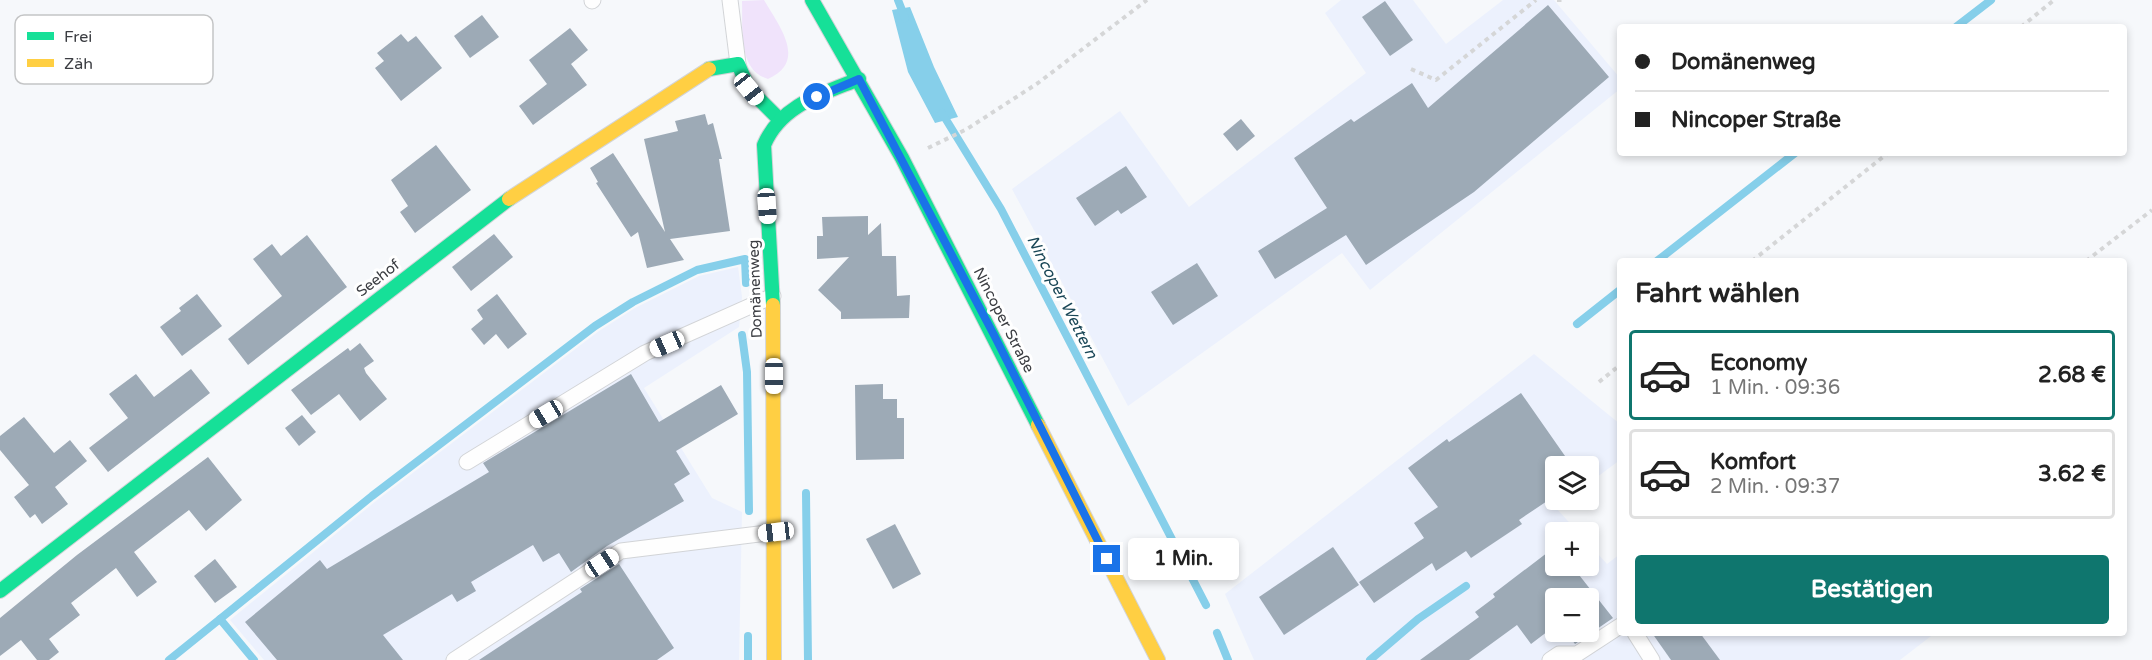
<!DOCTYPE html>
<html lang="de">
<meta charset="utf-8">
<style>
body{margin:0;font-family:"Varela Round",sans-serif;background:#f6f6f6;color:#222;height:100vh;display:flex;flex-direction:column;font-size:22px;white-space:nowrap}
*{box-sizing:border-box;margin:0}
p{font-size:20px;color:#767676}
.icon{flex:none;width:33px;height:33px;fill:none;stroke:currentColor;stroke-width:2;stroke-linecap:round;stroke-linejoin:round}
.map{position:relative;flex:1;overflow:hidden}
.panel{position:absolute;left:1617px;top:258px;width:510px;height:378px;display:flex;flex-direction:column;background:#fff;border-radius:6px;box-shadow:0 3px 9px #0003}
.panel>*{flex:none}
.banner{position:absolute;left:1617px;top:24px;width:510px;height:132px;border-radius:6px;box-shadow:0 3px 9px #0003;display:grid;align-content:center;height:132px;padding:0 18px;background:#fff}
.controls{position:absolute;left:1545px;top:456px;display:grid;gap:12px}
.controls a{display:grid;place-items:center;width:54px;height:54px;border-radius:6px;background:#fff;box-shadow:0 3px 9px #0003;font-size:30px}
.end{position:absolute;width:27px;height:27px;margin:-14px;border:8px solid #1a73e8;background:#fff;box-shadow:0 0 0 3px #fff}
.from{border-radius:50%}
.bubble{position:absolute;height:42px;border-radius:6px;background:#fff;box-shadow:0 3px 9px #0003;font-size:20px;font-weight:700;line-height:42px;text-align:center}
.car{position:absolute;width:18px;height:36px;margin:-18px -9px;border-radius:8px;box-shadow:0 0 4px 2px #0007;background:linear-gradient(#fff 24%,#345 0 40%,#fff 0 76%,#345 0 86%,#fff 0)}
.banner b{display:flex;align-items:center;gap:21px;height:57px;font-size:22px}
.banner b+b{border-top:2px solid #e0e0e0}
.banner i{width:15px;height:15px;background:#222}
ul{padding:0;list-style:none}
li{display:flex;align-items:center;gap:18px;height:90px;margin:0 12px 9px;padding:0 6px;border:3px solid #e0e0e0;border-radius:6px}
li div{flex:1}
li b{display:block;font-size:22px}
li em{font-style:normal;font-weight:700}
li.selected{border-color:#0f766e}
li>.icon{width:54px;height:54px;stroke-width:1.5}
h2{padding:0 18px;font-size:27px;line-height:72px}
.cta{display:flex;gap:12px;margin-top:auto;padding:12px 18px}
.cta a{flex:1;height:69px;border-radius:6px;background:#0f766e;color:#fff;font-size:24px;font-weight:700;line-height:69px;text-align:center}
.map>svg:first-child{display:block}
.built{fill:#ecf1fd;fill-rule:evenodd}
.green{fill:#f0e3fb}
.water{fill:#86cfea}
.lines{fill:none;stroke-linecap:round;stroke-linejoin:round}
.stream{stroke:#86cfea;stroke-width:8}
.building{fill:#9daab6}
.lane-casing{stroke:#d2d4d7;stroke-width:17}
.fast-casing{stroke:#d2d4d7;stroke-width:16}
.slow-casing{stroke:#d2d4d7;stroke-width:16}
.path{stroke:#d5d6d7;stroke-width:4;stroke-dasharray:4.5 4.5;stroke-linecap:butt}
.lane{stroke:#fefefe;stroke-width:15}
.fast{stroke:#16e098;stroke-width:14}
.slow{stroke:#ffcf43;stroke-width:14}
.route{stroke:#1a73e8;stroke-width:8}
.labels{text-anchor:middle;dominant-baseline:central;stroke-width:6;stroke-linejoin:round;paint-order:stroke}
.street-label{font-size:15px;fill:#3b3d42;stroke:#fff}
.water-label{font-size:16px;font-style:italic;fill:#1a4757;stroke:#fff}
.key{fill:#fff;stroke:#c4c5c6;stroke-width:1.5}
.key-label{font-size:16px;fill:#3b3d42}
</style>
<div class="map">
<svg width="2152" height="660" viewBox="0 0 2152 660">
<rect width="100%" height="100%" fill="#f6f8fb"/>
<g class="built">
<path d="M1341 0H1413L1446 44 1503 0H1554L1620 78V89L1370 290 1342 253 1128 406 1012 189 1120 111 1189 207 1366 73 1325 13Z"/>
<path d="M738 267 742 297 739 327 644 388 712 498 742 512 739 660H264L230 620 376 501 599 331 635 308 699 276Z"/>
<path d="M1534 354 1620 424V460L1589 483 1588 466H1556V500H1566L1556 508 1578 532H1556V566H1588L1589 544 1607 564 1620 554V633H1935L1900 660H1254L1225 594ZM1556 598H1588V632H1556Z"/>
</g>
<path class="green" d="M764 0C779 26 808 61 768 79 737 70 743 27 742 1Z"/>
<path class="water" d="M910 7 934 67 958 117 935 123 908 72 892 10Z"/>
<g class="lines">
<g class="stream">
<path d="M898 0 905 18"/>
<path d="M1956 27 1991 0"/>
<path d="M942 113 1001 209 1206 605"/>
<path d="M1657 261 1795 153"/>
<path d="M1577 324 1620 290"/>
<path d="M742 335 747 372 749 511"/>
<path d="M806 493 808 660"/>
<path d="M220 619 372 496 595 326 633 302 697 270 745 259 746 283"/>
<path d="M1217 633 1228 660"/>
<path d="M169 660 220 619 254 660"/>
<path d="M748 660V636"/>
<path d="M1370 660 1418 619 1466 586"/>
</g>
</g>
<g class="building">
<path d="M1385 1 1413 40 1390 56 1362 17Z"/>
<path d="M1548 5 1609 77 1474 192 1366 265 1346 235 1275 279 1258 251 1327 208 1294 158 1351 119 1354 122 1412 83 1428 108Z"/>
<path d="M482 15 499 37 470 58 454 36Z"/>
<path d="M570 28 588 50 571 64 587 85 533 125 519 106 547 84 529 60Z"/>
<path d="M401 34 408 42 416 36 442 68 401 101 375 68 384 61 377 53Z"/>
<path d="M705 114 708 125 713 123 722 159H719L730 231 670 239 684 260 647 268 638 232 631 237 596 183 598 182 590 168 613 153 665 232 644 139 678 131 675 121Z"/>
<path d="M1241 119 1255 136 1237 151 1223 134Z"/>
<path d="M436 145 471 190 415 233 400 212 408 206 391 180Z"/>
<path d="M1126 166 1147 197 1121 214 1118 210 1095 226 1076 198Z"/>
<path d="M868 216V235L881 223 882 256H896L897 296 910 295 909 318 841 319V312L818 290 849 257 817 259V236H823L822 217Z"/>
<path d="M494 234 513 257 471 291 452 267Z"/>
<path d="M307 235 347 287 248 365 228 339 282 296 253 259 272 244 281 256Z"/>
<path d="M1197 263 1218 296 1173 325 1151 292Z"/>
<path d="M197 294 222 326 182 356 160 327 181 311 179 308Z"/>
<path d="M497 294 527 334 508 349 496 334 484 345 471 329 483 319 477 310Z"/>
<path d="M360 343 374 361 364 368 366 373 387 399 360 421 339 394 311 415 291 390 348 348 350 351Z"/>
<path d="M191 369 210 393 108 472 89 448 128 418 109 394 136 374 154 397Z"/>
<path d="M631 374 659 422 721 385 738 414 676 451 690 474 674 484 684 501 607 546 571 572 559 553 543 562 533 545 471 582 476 591 457 602 452 594 383 635 403 660H277L245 622 320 560 327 569 489 472 483 463Z"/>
<path d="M883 384V399H897V418H904V459L856 460 855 385Z"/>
<path d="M1521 393 1572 466H1556V495L1519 520 1522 524 1471 558 1466 551 1436 571 1432 563 1374 603 1359 582 1424 538 1414 523 1438 507 1408 468 1447 439 1449 442Z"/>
<path d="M302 415 316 432 299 446 285 428Z"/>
<path d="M24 417 54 453 70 440 87 461 55 487 68 504 42 524 35 514 30 518 14 497 29 485 0 450V436Z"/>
<path d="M208 457 242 500 206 531 189 510 134 552 157 582 137 597 116 568 71 603 80 615 49 639 59 652 49 660H37L21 640 0 656V618L77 555Z"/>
<path d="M895 524 921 574 893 589 866 539Z"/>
<path d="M1556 546V566H1572L1613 618 1575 644 1566 632H1588V598H1556V625L1531 644 1517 625 1469 660H1420L1479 617 1475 612 1495 597 1493 594Z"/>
<path d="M1333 547 1359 585 1284 635 1259 597Z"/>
<path d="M215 559 237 587 215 603 194 576Z"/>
<path d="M619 564 674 648 657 660H479L582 592 580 589Z"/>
<path d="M1652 633H1700L1720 660H1671Z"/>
</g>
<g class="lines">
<g class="lane-casing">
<g id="lane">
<path d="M730 0 738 64"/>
<path d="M592 1 593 0"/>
<path d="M467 462 645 353 773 296"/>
<path d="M1635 633 1652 660"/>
<path d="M454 660 621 551 775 532"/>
<path d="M1550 660 1559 654H1577L1620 626"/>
</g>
</g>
<g class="fast-casing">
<g id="fast">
<path d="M812 0 902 158 1038 425"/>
<path d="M709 69 738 64 749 89 779 119"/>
<path d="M773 305 764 145C781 105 822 94 859 79"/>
<path d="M0 591 509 199"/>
</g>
</g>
<g class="slow-casing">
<g id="slow">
<path d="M509 199 709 69"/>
<path d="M773 305 774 660"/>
<path d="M1038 425 1158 660"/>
</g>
</g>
<g class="path">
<path d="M1557 0H1563"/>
<path d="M2021 27 2054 0"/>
<path d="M1411 69 1436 80 1536 0"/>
<path d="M928 148 967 129 1038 83 1147 0"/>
<path d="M1752 261 1888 153"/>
<path d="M2086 261 2152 210"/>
<path d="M1599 382 1620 365"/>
</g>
<use href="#lane" class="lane"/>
<use href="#fast" class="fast"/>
<use href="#slow" class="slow"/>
</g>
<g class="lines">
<path class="route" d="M817 97 859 79 994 335 1107 559"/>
</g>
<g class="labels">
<g class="street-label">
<text transform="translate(378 278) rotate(-38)">Seehof</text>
<text transform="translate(755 289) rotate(-92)">Domänenweg</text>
<text transform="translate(1004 320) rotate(63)">Nincoper Straße</text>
</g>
<g class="water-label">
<text transform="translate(1062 297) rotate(63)">Nincoper Wettern</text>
</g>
</g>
<rect x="15" y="15" width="198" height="69" rx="9" class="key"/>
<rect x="27" y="32" width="27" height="8" fill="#16e098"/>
<rect x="27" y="59" width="27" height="8" fill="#ffcf43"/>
<g class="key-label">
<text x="64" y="42">Frei</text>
<text x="64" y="69">Zäh</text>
</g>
</svg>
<div class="controls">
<a><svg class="icon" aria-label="layers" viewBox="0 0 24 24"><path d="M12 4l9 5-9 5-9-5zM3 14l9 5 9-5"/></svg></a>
<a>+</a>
<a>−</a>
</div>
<i class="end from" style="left:817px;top:97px"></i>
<i class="end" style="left:1107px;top:559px"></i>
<div class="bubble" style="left:1128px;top:538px;width:111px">1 Min.</div>
<i class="car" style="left:749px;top:89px;rotate:141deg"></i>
<i class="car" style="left:767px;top:206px;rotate:176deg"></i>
<i class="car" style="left:667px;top:344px;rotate:246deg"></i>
<i class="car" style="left:774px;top:376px;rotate:180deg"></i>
<i class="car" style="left:546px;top:414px;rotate:239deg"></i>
<i class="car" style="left:776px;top:532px;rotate:263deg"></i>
<i class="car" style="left:602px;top:563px;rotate:57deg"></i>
<div class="banner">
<b><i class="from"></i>Domänenweg</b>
<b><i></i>Nincoper Straße</b>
</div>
<section class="panel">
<h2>Fahrt wählen</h2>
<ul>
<li class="selected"><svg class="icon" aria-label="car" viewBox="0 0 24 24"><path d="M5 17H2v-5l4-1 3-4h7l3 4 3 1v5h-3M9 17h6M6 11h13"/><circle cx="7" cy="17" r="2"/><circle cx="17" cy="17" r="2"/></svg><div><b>Economy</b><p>1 Min. · 09:36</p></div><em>2.68 €</em></li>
<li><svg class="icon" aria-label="car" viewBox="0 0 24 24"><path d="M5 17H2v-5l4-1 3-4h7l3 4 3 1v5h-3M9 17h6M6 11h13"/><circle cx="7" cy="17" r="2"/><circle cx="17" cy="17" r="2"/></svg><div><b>Komfort</b><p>2 Min. · 09:37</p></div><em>3.62 €</em></li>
</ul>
<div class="cta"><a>Bestätigen</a></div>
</section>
</div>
